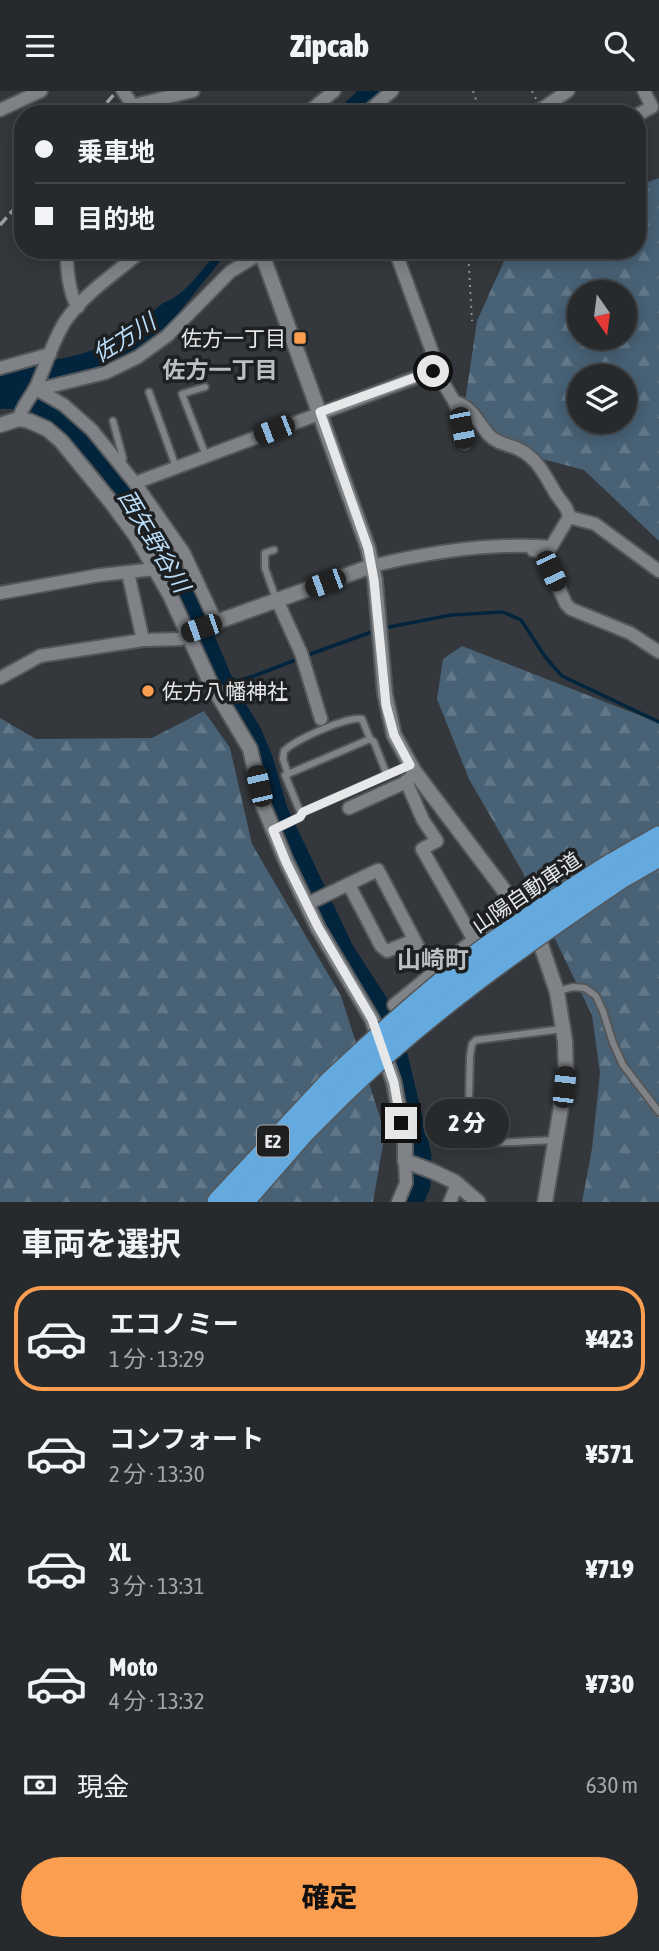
<!DOCTYPE html>
<html lang="ja">
<meta charset="utf-8">
<style>
body{margin:0;font-family:"Asap Condensed","Noto Sans JP",sans-serif;background:#333639;color:#f1f3f6;height:100vh;display:flex;flex-direction:column;font-size:26px;white-space:nowrap}
*{box-sizing:border-box;margin:0}
p{font-size:23px;color:#a4a7aa}
.icon{flex:none;width:38px;height:38px;fill:none;stroke:currentColor;stroke-width:2;stroke-linecap:round;stroke-linejoin:round}
.map{position:relative;height:1111px;overflow:hidden}
.side{display:flex;flex-direction:column;background:#272a2d;flex:1}
.side>*{flex:none}
.guide{position:absolute;left:14px;top:14px;width:632px;height:154px;border-radius:28px;box-shadow:0 4px 18px #0003,0 0 0 2px #434649;display:grid;align-content:center;height:154px;padding:0 21px;background:#272a2d}
.needle{width:46px;rotate:166deg}
.buttons{position:absolute;left:567px;top:189px;display:grid;gap:14px}
.buttons a{display:grid;place-items:center;width:70px;height:70px;border-radius:50%;background:#272a2d;box-shadow:0 4px 18px #0003,0 0 0 2px #434649;font-size:35px}
.end{position:absolute;width:32px;height:32px;margin:-16px;border:9px solid #e5e7e9;background:#111;box-shadow:0 0 0 4px #111}
.from{border-radius:50%}
.bubble{position:absolute;height:49px;border-radius:24px;background:#272a2d;box-shadow:0 4px 18px #0003,0 0 0 2px #434649;font-size:23px;font-weight:800;line-height:49px;text-align:center}
.car{position:absolute;width:21px;height:42px;margin:-21px -10px;border-radius:9px;box-shadow:0 0 5px 2px #0007;background:linear-gradient(#222 24%,#8ab4d8 0 40%,#222 0 76%,#8ab4d8 0 86%,#222 0)}
.guide b{display:flex;align-items:center;gap:24px;height:66px;font-size:26px}
.guide b+b{border-top:2px solid #434649}
.guide i{width:18px;height:18px;background:#f1f3f6}
ul{padding:0;list-style:none}
li{display:flex;align-items:center;gap:21px;height:105px;margin:0 14px 10px;padding:0 7px;border:4px solid transparent;border-radius:28px}
li div{flex:1}
li b{display:block;font-size:26px}
li em{font-style:normal;font-weight:800}
li.active{border-color:#fb9e50}
li>.icon{width:63px;height:63px;stroke-width:1.5}
h2{padding:0 21px;font-size:32px;line-height:84px}
.pay{display:flex;align-items:center;gap:18px;height:77px;padding:0 21px;font-size:26px}
.pay p{margin-inline-start:auto}
.primary-button{display:flex;gap:14px;margin-top:auto;padding:14px 21px}
.primary-button a{flex:1;height:80px;border-radius:42px;background:#fb9e50;color:#111;font-size:28px;font-weight:800;line-height:80px;text-align:center}
header{display:flex;justify-content:space-between;align-items:center;height:91px;padding:0 21px;background:#272a2d;font-size:32px;font-weight:800}
.map>svg:first-child{display:block}
.forest{fill:url(#forest-firs);fill-rule:evenodd}
.water{fill:#02253d}
.lines{fill:none;stroke-linecap:round;stroke-linejoin:round}
.stream{stroke:#02253d;stroke-width:3.5}
.river{stroke:#02253d;stroke-width:19}
.service-casing{stroke:#54575a;stroke-width:10}
.minor-casing{stroke:#54575a;stroke-width:16}
.tertiary-casing{stroke:#54575a;stroke-width:18}
.motorway-casing{stroke:#54575a;stroke-width:24}
.path{stroke:#919496;stroke-width:2;stroke-dasharray:2 5;stroke-linecap:butt}
.service{stroke:#7f8387;stroke-width:6}
.minor{stroke:#7f8387;stroke-width:12}
.tertiary{stroke:#7f8387;stroke-width:14}
.motorway{stroke:#64aadf;stroke-width:21}
.rail{stroke:#9d9fa2;stroke-width:3.5;stroke-dasharray:10 5;stroke-linecap:butt}
.motorway-bridge-casing{stroke:#54575a;stroke-width:24;stroke-linecap:butt}
.motorway-bridge{stroke:#64aadf;stroke-width:21}
.route{stroke:#e5e7e9;stroke-width:9}
.poi-dot{fill:#fb9e50;stroke:#1d1f21;stroke-width:2.5}
.labels{text-anchor:middle;dominant-baseline:central;stroke-width:7;stroke-linejoin:round;paint-order:stroke}
.shield{fill:#1d1f21;stroke:#a9abad;stroke-width:2}
.shield-label{font-size:19px;font-weight:bold;fill:#e5e7e9}
.poi-label{font-size:21px;fill:#e5e7e9;stroke:#1d1f21;text-anchor:end}
.street-label{font-size:21px;fill:#e5e7e9;stroke:#1d1f21}
.water-label{font-size:23px;font-style:italic;fill:#baddf9;stroke:#1d1f21}
.neighbourhood-label{font-size:23px;font-weight:bold;fill:#babfc4;stroke:#1d1f21}
.quarter-label{font-size:24px;font-weight:bold;fill:#babfc4;stroke:#1d1f21}
</style>
<header><svg class="icon" aria-label="menu" viewBox="0 0 24 24"><path d="M4 6h16M4 12h16M4 18h16"/></svg>Zipcab<svg class="icon" aria-label="search" viewBox="0 0 24 24"><circle cx="10" cy="10" r="6"/><path d="M15 15l6 6"/></svg></header>
<div class="map">
<svg width="659" height="1111" viewBox="0 0 659 1111">
<defs>
<pattern id="forest-firs" width="22" height="20" patternUnits="userSpaceOnUse" patternTransform="scale(1.75)"><rect width="22" height="20" fill="#486175"/><path d="M5 1l3.5 6h-7zM16 11l3.5 6h-7z" fill="#627889"/></pattern>
</defs>
<rect width="100%" height="100%" fill="#34383c"/>
<g class="forest">
<path d="M659 87V450L584 379 512 360 465 311 477 230 509 159H637V95ZM579 201H625V247H579ZM579 285H625V331H579Z"/>
<path d="M462 555 659 632V1111H582L592 1058 600 982 592 924 522 780 469 688 437 608 443 568Z"/>
<path d="M204 620 230 657 252 753 341 905 385 1042 373 1111H0V627L36 648 152 647Z"/>
</g>
<path class="water" d="M219 159H230C212 180 195 201 178 223 169 234 157 243 145 252 108 278 73 287 28 293L24 302C29 303 35 304 40 306 55 311 67 324 78 335 152 402 194 495 232 586H235L237 591 231 594 229 598 239 613 235 617C207 579 191 531 170 489 149 447 122 409 92 373 67 344 42 315 0 318V280C31 271 65 270 96 258 121 248 142 229 163 212 186 204 203 177 219 159Z"/>
<g class="lines">
<g class="stream">
<path d="M384 537 451 524 503 521 521 529 546 567 562 585 659 631"/>
<path d="M305 565 377 539"/>
<path d="M233 591 254 585 298 568"/>
</g>
<g class="river">
<path d="M347 23 371 0"/>
<path d="M223 594 252 641 264 670 278 719 345 860 380 914 398 964 422 1065 421 1094 414 1111"/>
</g>
<g class="service-casing">
<g id="service">
<path d="M205 296 182 303 206 365"/>
<path d="M149 301 176 376"/>
<path d="M113 330 123 367 121 374"/>
<path d="M274 459 265 462V477L276 508"/>
<path d="M288 683 283 668 284 660C295 649 347 625 362 628L370 648"/>
<path d="M301 723 285 684 288 683 370 648 374 651 387 684"/>
<path d="M273 739 300 726 303 721 410 674"/>
<path d="M558 900 573 896 585 897 596 905 603 920 613 952 623 974 659 1021"/>
<path d="M555 1049 468 1053 470 965 472 953 476 949 562 938"/>
</g>
</g>
<g class="minor-casing">
<g id="minor">
<path d="M123 0 138 22"/>
<path d="M0 19 41 0"/>
<path d="M126 23 133 16 139 13 193 0"/>
<path d="M306 23 334 0"/>
<path d="M365 23 392 0"/>
<path d="M534 23 568 0"/>
<path d="M637 24 652 16 644 0"/>
<path d="M67 159C66 174 69 204 78 216"/>
<path d="M395 159 438 277 437 281"/>
<path d="M0 277 50 263"/>
<path d="M36 299 105 282 138 266 167 245 230 181 261 162 278 159"/>
<path d="M38 299 64 314 92 339 135 392 184 462 216 531"/>
<path d="M455 311C472 315 478 332 489 344 497 353 508 353 518 358 538 367 545 385 556 403 561 411 568 416 569 426"/>
<path d="M19 328C21 316 32 305 37 294 46 273 53 249 66 229 86 201 117 181 143 159"/>
<path d="M135 392 433 280 437 281C443 292 449 301 455 312 461 324 462 339 465 352"/>
<path d="M532 456 533 459 543 461 566 513 571 518 630 542 659 561"/>
<path d="M372 475C430 461 492 451 551 456L569 426 595 433 659 480"/>
<path d="M128 482 143 549"/>
<path d="M0 502 100 484 155 478"/>
<path d="M277 509 301 562 321 628"/>
<path d="M0 587 40 565 143 549 181 548 186 542"/>
<path d="M406 690 423 729 437 750 422 758 474 849"/>
<path d="M349 717 404 692 410 687"/>
<path d="M349 794 381 855 387 860 414 849"/>
<path d="M307 813 378 779 423 865"/>
<path d="M394 914 516 814"/>
<path d="M398 1111 406 1092 405 1070"/>
<path d="M450 1111 457 1093"/>
</g>
</g>
<g class="tertiary-casing">
<g id="tertiary">
<path d="M259 159 266 174 368 457 375 489 385 603 394 644 414 680 531 835 541 854 557 901 565 950 566 981 562 1010 545 1111"/>
<path d="M0 334 19 328 29 330 47 338 61 350 111 411 136 445 170 504 209 589 250 658 263 714 286 770 318 837 372 928 394 992 405 1053V1070L432 1080 455 1091 478 1111"/>
<path d="M186 542 372 475"/>
</g>
</g>
<g class="motorway-casing">
<g id="motorway">
<path d="M612 773 659 746"/>
<path d="M622 786 659 765"/>
<path d="M218 1111 330 991"/>
<path d="M243 1111 303 1042 340 1005"/>
</g>
</g>
<g class="path">
<path d="M473 0 481 23"/>
<path d="M532 0 536 8"/>
<path d="M468 159 472 230"/>
</g>
<use href="#service" class="service"/>
<use href="#minor" class="minor"/>
<use href="#tertiary" class="tertiary"/>
<use href="#motorway" class="motorway"/>
<g class="rail">
<path d="M97 23 117 0"/>
<path d="M0 134 23 108"/>
</g>
<g class="motorway-bridge-casing">
<g id="motorway-bridge">
<path d="M330 991C377 947 424 904 475 865 520 832 566 802 612 773"/>
<path d="M340 1005C426 921 523 853 622 786"/>
</g>
</g>
<use href="#motorway-bridge" class="motorway-bridge"/>
</g>
<g class="lines">
<path class="route" d="M401 1032 394 992 372 928 318 836 286 771 273 739 300 726 303 721 410 674 394 644 386 614 374 489 368 457 320 321 433 280"/>
</g>
<g class="poi-dot">
<rect x="293" y="240" width="14" height="14" rx="3.5"/>
<circle cx="148" cy="600" r="7"/>
</g>
<g class="labels">
<rect class="shield" x="257" y="1034.5" width="32" height="31" rx="5"/>
<g class="shield-label">
<text x="273" y="1050">E2</text>
</g>
<g class="poi-label">
<text x="286" y="247">佐方一丁目</text>
<text x="162" y="600" text-anchor="start">佐方八幡神社</text>
</g>
<g class="street-label">
<text transform="translate(526 801) rotate(-34)">山陽自動車道</text>
</g>
<g class="water-label">
<text transform="translate(124 247) rotate(-32)">佐方川</text>
<text transform="translate(154 450) rotate(59)">西矢野谷川</text>
</g>
<g class="neighbourhood-label">
<text x="220" y="279">佐方一丁目</text>
</g>
<g class="quarter-label">
<text x="433" y="868">山崎町</text>
</g>
</g>
</svg>
<div class="buttons">
<a><svg class="needle" viewBox="-14 -14 28 28"><path d="M0-13l5 13h-10z" fill="#e53935"/><path d="M0 13l5-13h-10z" fill="#a4a7aa"/></svg></a>
<a><svg class="icon" aria-label="layers" viewBox="0 0 24 24"><path d="M12 4l9 5-9 5-9-5zM3 14l9 5 9-5"/></svg></a>
</div>
<i class="end from" style="left:433px;top:280px"></i>
<i class="end" style="left:401px;top:1032px"></i>
<div class="bubble" style="left:425px;top:1008px;width:84px">2 分</div>
<i class="car" style="left:462px;top:337px;rotate:169deg"></i>
<i class="car" style="left:274px;top:339px;rotate:249deg"></i>
<i class="car" style="left:551px;top:480px;rotate:155deg"></i>
<i class="car" style="left:325px;top:492px;rotate:250deg"></i>
<i class="car" style="left:201px;top:537px;rotate:251deg"></i>
<i class="car" style="left:259px;top:695px;rotate:347deg"></i>
<i class="car" style="left:564px;top:996px;rotate:6deg"></i>
<div class="guide">
<b><i class="from"></i>乗車地</b>
<b><i></i>目的地</b>
</div>
</div>
<section class="side">
<h2>車両を選択</h2>
<ul>
<li class="active"><svg class="icon" aria-label="car" viewBox="0 0 24 24"><path d="M5 17H2v-5l4-1 3-4h7l3 4 3 1v5h-3M9 17h6M6 11h13"/><circle cx="7" cy="17" r="2"/><circle cx="17" cy="17" r="2"/></svg><div><b>エコノミー</b><p>1 分 · 13:29</p></div><em>¥423</em></li>
<li><svg class="icon" aria-label="car" viewBox="0 0 24 24"><path d="M5 17H2v-5l4-1 3-4h7l3 4 3 1v5h-3M9 17h6M6 11h13"/><circle cx="7" cy="17" r="2"/><circle cx="17" cy="17" r="2"/></svg><div><b>コンフォート</b><p>2 分 · 13:30</p></div><em>¥571</em></li>
<li><svg class="icon" aria-label="car" viewBox="0 0 24 24"><path d="M5 17H2v-5l4-1 3-4h7l3 4 3 1v5h-3M9 17h6M6 11h13"/><circle cx="7" cy="17" r="2"/><circle cx="17" cy="17" r="2"/></svg><div><b>XL</b><p>3 分 · 13:31</p></div><em>¥719</em></li>
<li><svg class="icon" aria-label="car" viewBox="0 0 24 24"><path d="M5 17H2v-5l4-1 3-4h7l3 4 3 1v5h-3M9 17h6M6 11h13"/><circle cx="7" cy="17" r="2"/><circle cx="17" cy="17" r="2"/></svg><div><b>Moto</b><p>4 分 · 13:32</p></div><em>¥730</em></li>
</ul>
<div class="pay"><svg class="icon" aria-label="cash" viewBox="0 0 24 24"><path d="M3 7h18v10H3z"/><circle cx="12" cy="12" r="2"/></svg>現金<p>630 m</p></div>
<div class="primary-button"><a>確定</a></div>
</section>
